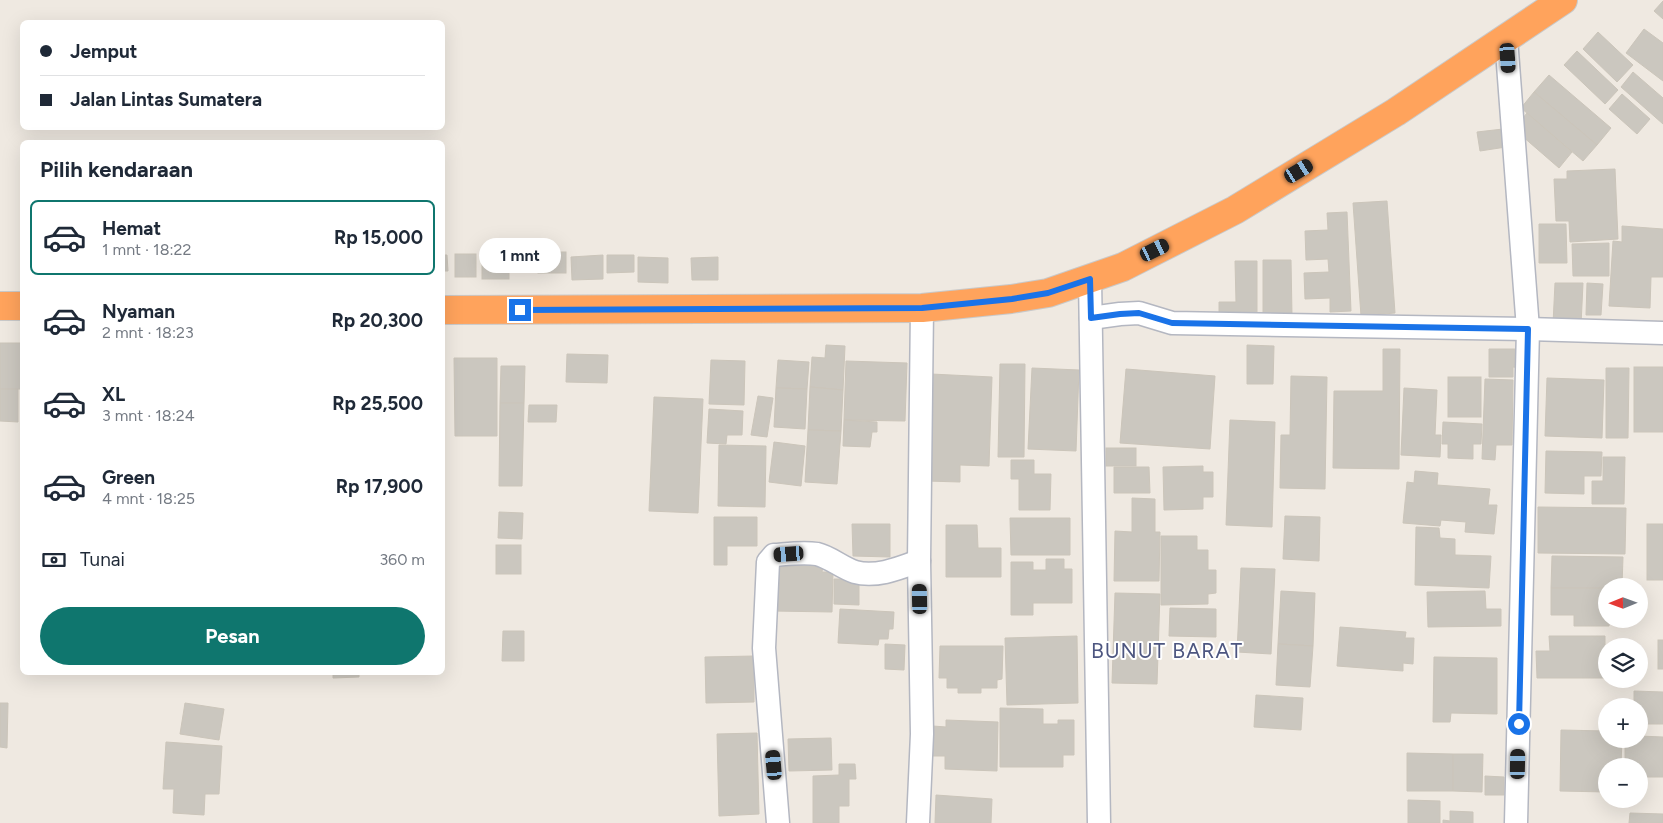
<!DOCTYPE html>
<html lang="id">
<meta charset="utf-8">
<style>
body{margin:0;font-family:Figtree,sans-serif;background:#f2f2f3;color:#1f2937;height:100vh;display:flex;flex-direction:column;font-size:19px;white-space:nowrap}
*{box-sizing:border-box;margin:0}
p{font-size:16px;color:#747a83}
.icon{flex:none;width:28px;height:28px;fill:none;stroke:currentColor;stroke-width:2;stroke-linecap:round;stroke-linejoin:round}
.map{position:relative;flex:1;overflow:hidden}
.sheet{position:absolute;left:20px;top:140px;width:425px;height:535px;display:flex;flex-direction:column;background:#fff;border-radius:8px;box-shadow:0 5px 20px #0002}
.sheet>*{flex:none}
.banner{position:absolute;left:20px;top:20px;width:425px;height:110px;border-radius:8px;box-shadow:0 5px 20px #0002;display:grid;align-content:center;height:110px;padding:0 20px;background:#fff}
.needle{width:32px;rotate:269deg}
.controls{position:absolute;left:1598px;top:578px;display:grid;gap:10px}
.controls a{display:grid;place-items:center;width:50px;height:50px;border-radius:50%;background:#fff;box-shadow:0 5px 20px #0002;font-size:25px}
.end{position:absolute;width:22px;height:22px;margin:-11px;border:6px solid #1a73e8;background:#fff;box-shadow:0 0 0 2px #fff}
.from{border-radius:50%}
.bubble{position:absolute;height:35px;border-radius:18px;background:#fff;box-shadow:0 5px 20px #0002;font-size:16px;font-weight:700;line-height:35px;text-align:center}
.car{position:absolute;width:15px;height:30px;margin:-15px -8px;border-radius:6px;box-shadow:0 0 4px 1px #0007;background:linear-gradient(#222 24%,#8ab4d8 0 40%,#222 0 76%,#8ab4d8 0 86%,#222 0)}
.banner b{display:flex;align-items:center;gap:18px;height:48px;font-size:19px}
.banner b+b{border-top:1px solid #e0e1e3}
.banner i{width:12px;height:12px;background:#1f2937}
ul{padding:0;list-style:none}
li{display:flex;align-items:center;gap:15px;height:75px;margin:0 10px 8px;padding:0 10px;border:2px solid transparent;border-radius:8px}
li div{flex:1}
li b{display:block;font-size:19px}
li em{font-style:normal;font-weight:700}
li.current{border-color:#0f766e}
li>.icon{width:45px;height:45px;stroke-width:1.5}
h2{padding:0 20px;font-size:22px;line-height:60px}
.pay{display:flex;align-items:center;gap:12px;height:55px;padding:0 20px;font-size:19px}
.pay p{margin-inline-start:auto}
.button{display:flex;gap:10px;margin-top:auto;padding:10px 20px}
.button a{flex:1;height:58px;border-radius:30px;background:#0f766e;color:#fff;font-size:20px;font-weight:700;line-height:58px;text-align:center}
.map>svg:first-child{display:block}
.building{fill:#cbc7bf;stroke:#cbc5ba}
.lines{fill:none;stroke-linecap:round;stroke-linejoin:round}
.street-casing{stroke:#b4b7c1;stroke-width:25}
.highway-casing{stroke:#c9c9c9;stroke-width:30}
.street{stroke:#fff;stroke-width:22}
.highway{stroke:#ffa35c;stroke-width:28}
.route{stroke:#1a73e8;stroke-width:6}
.labels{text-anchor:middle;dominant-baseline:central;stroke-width:4;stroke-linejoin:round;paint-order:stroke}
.quarter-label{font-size:21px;letter-spacing:1px;fill:#4d5680;stroke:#fff}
</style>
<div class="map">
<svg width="1663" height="823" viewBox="0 0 1663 823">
<rect width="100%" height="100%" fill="#efe9e1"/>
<g class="building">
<path d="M1663 1V19L1654 11Z"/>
<path d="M1644 29 1663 43V81L1626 53Z"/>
<path d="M1598 32 1633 65 1617 82 1583 49Z"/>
<path d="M1577 51 1618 90 1605 104 1564 65Z"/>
<path d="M1633 72 1663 98V124L1621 87Z"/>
<path d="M1549 75 1611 128 1597 145 1534 92Z"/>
<path d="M1534 92 1597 145 1583 161 1521 108Z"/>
<path d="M1622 94 1650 119 1637 134 1609 109Z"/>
<path d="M1527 113 1572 152 1559 168 1514 129Z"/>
<path d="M1503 129 1506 147 1480 151 1477 132Z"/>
<path d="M1615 169 1618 239 1570 242 1569 221H1556L1554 179H1567V171Z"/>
<path d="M1387 201 1395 313 1361 316 1353 203Z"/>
<path d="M1347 212 1351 311 1330 312V298L1305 299 1304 273 1329 272 1328 259 1306 260 1305 231 1328 230 1327 213Z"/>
<path d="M1539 224H1566L1567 263H1539Z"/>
<path d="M1622 226 1663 229V277H1651L1650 308 1609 306 1613 241 1622 242Z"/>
<path d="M1609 243V276H1573L1572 244Z"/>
<rect x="538" y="252" width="28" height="21"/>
<rect x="455" y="254" width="21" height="23"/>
<path d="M442 255H447L448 271H442Z"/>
<rect x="482" y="255" width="27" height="24"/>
<path d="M603 255V279L572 280 571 257Z"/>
<path d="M607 255H634V272L607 273Z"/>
<path d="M638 257 668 258V283L638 282Z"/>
<path d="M718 257V280H692L691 258Z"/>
<path d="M1263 260H1291L1292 316 1263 317Z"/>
<path d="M1235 261H1257V316H1219V302H1236Z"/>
<path d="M1555 283H1583L1581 325 1553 324Z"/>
<path d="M1587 283 1603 284 1601 315H1586Z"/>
<rect x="0" y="343" width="22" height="46"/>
<path d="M826 345 845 346 843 390 810 387 812 357 825 358Z"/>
<path d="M1247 345 1274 346 1273 384H1247Z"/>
<path d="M1383 349H1400L1399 469 1333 468 1334 391H1383Z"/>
<path d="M1489 349H1522V368L1513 367V377H1489Z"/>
<path d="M567 354 608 355 607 383 566 382Z"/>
<path d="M454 358H497V436H455Z"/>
<path d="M711 360 745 361 744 405 709 404Z"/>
<path d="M778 360 809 362 807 389 776 388Z"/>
<path d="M846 361 907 363 905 421 844 420Z"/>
<path d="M1000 364H1025L1024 457H998Z"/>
<path d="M501 366H525L524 403H500Z"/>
<rect x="1634" y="367" width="29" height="65"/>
<path d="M1032 368 1079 370 1076 451 1028 449Z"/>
<path d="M1606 368H1629L1628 438H1606Z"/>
<path d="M1126 369 1215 376 1210 449 1120 443Z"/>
<path d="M931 374 992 377 989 466 960 465V482L927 481Z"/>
<path d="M1291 376 1327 377 1325 489 1280 488 1281 435H1290Z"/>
<rect x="1448" y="377" width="33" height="40"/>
<path d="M1547 378 1604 380 1602 438 1545 436Z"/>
<path d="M1485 379 1513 380 1512 445H1496L1495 460 1482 459Z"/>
<path d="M810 387 843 390 841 431 808 430Z"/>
<path d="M776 388 807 389 805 429 774 427Z"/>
<path d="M1404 388 1437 390 1435 435H1441L1440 457 1401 455Z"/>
<path d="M0 389H18V422L0 421Z"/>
<path d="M758 396 773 398 767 437 751 435Z"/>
<path d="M654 397 703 399 698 513 649 511Z"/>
<path d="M500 403H524L522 486H499Z"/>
<path d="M529 405H557L556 422H528Z"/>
<path d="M709 409 743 411 742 435H727L726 444 707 443Z"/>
<path d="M844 420 877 422V432H872L870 447 843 446Z"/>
<path d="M1230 420 1275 422 1272 527 1226 525Z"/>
<path d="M1443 422 1482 424 1481 444H1473V459L1448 458V444H1442Z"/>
<path d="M808 430 841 431 837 484 805 482Z"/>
<path d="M774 442 805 446 801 486 769 482Z"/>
<path d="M719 445 766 446 765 507 718 506Z"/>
<rect x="1106" y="448" width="30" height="18"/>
<path d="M1546 451 1602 452 1601 476H1584V494L1545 493Z"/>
<path d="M1603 457H1625L1624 504H1592V481H1603Z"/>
<path d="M1011 460H1034V474H1051L1050 510H1019V479H1011Z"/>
<path d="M1203 466V472H1213V497H1203V509L1164 510 1163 467Z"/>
<path d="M1114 467H1149L1150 493H1114Z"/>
<path d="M1415 471 1438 473 1437 485 1490 489 1488 505H1497L1494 534 1465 532 1466 522 1441 520 1440 526 1403 523 1407 482 1414 483Z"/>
<path d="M1132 498 1155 499V532H1160L1159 581H1114L1115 531 1132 532Z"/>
<path d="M1538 507 1626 508 1625 554 1538 553Z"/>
<path d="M499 512 523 513 522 539 498 538Z"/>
<path d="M1285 516 1320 517 1319 561 1283 559Z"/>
<path d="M714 517H757V546H727V565H714Z"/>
<path d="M1010 518H1070V555H1011Z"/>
<path d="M852 524H890V557L853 556Z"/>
<rect x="1647" y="524" width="16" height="56"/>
<path d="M946 525H977L978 548H1001V577H946Z"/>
<path d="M1416 527 1439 528 1440 538 1455 539V555L1491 556 1489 588 1415 585Z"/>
<path d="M1161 536H1197V550H1208V570H1216V593L1208 594V604L1161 605Z"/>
<rect x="496" y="545" width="25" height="29"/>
<path d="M1552 556 1623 557 1622 586H1606V588H1551Z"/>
<path d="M1046 559H1064V569H1072V603H1033V615H1011V562H1033V570H1046Z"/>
<path d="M775 564 823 565 822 572H833L832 612 774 611Z"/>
<path d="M1241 568 1275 569 1271 654 1237 652Z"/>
<path d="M834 579H859V605L834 604Z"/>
<path d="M1551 588H1606V619H1610L1609 626H1574V615H1551Z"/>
<path d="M1281 591 1315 593 1313 646 1278 644Z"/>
<path d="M1485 591 1486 609H1501V626L1428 627 1427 592Z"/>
<path d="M1115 593 1160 594 1157 684 1112 683Z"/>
<path d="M1170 608 1216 609V637L1169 636Z"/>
<path d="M840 609 894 612 893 629H889L888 639H879L878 645 838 643Z"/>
<path d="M1340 627 1406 632 1405 638H1414L1413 664 1403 663V671L1337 666Z"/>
<path d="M503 631H524V661H502Z"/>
<path d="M1077 636 1078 703 1007 705 1005 638Z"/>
<path d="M1549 636H1605V678H1537L1536 651H1550Z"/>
<rect x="1658" y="640" width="5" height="29"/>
<path d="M885 644 905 645 904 670 885 669Z"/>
<path d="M1278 644 1313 646 1310 687 1276 685Z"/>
<path d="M940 646H1003L1002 679 997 680V688H981V693H958V688H947V678H939Z"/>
<path d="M754 656V702L706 703 705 657Z"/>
<path d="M1434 657 1497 658V714L1451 713 1450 722H1433Z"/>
<path d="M333 672H359V677L333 678Z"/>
<path d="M1634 691 1663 692V724H1639V706H1634Z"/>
<path d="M1256 695 1303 698 1301 730 1254 727Z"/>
<path d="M0 703H8L7 748 0 747Z"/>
<path d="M185 703 224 709 219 740 180 734Z"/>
<path d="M1000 708 1043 709V724H1058V720H1074V755H1063V767H1000Z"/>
<path d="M946 720 998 722 997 771 945 769V756H932L933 726 946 727Z"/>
<path d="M1561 730 1606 731V739H1622L1621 766H1606V792L1560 791Z"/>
<path d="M757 733 759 814 719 816 717 734Z"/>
<path d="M1639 736 1663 737V777H1639V766H1625V739H1639Z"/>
<path d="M831 738 832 770 789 771 788 739Z"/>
<path d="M166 742 222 746 219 794H205L204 815 173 813 174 789H163Z"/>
<path d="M1407 753 1453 754V791H1407Z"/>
<path d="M1453 754H1483L1482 792 1453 791Z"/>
<path d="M839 764H855L856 779H849V806H839V823H813V776L839 775Z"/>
<path d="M1485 776 1504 777V795H1485Z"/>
<path d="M936 795 992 799 991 823H935Z"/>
<path d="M1408 800 1440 801V823H1408Z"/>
<path d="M1450 811 1473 812V823H1443V820L1450 821Z"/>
<path d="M1630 813 1663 814V823H1629Z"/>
</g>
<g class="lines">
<g class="street-casing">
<g id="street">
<path d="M1506 38 1528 329 1516 823"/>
<path d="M1090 279 1099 823"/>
<path d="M1091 318 1120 314 1139 313 1172 323 1528 329 1663 333"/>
<path d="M778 823 764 648 768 562 774 555C788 554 803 552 817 554 830 557 842 568 855 572 876 578 900 568 919 561"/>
<path d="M918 823 922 734 919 561 922 308"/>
</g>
</g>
<g class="highway-casing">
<g id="highway">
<path d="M0 306H22"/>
<path d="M442 310 922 308 1011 299 1048 293 1123 267 1235 210 1396 112 1563 0"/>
</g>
</g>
<use href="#street" class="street"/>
<use href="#highway" class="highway"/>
</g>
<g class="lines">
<path class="route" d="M520 310 922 308 1012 299 1048 293 1090 279 1091 318 1120 314 1139 313 1172 323 1528 329 1519 724"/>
</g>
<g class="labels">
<g class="quarter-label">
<text x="1167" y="650">BUNUT BARAT</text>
</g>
</g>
</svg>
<div class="controls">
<a><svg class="needle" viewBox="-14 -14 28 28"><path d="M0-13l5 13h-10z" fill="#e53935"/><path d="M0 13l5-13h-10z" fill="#747a83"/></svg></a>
<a><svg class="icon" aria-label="layers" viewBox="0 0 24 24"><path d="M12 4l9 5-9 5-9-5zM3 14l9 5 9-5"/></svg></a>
<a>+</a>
<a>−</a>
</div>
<i class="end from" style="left:1519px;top:724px"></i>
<i class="end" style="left:520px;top:310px"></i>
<div class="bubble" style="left:479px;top:238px;width:82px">1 mnt</div>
<i class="car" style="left:1508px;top:58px;rotate:176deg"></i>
<i class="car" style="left:1299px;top:171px;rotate:59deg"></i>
<i class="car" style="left:1155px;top:250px;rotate:64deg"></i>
<i class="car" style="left:789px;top:554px;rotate:266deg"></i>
<i class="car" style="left:920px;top:599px;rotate:359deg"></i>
<i class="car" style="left:1518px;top:764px;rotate:1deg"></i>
<i class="car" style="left:774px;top:765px;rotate:355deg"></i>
<div class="banner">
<b><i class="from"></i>Jemput</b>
<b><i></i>Jalan Lintas Sumatera</b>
</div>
<section class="sheet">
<h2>Pilih kendaraan</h2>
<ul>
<li class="current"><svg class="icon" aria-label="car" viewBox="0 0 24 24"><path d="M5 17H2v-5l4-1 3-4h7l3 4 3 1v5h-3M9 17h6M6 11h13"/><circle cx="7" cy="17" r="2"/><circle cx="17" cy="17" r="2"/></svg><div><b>Hemat</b><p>1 mnt · 18:22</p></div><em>Rp 15,000</em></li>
<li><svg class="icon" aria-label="car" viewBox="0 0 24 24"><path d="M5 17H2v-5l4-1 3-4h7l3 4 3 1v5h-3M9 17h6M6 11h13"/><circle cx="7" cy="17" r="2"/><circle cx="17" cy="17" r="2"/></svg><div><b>Nyaman</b><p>2 mnt · 18:23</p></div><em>Rp 20,300</em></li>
<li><svg class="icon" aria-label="car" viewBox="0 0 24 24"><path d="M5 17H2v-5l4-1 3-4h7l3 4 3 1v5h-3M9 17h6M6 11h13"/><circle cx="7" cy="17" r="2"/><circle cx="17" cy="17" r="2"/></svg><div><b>XL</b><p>3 mnt · 18:24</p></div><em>Rp 25,500</em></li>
<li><svg class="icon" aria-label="car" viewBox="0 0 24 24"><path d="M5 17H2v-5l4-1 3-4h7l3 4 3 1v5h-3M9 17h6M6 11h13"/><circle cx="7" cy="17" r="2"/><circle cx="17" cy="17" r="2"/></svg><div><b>Green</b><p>4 mnt · 18:25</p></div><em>Rp 17,900</em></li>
</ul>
<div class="pay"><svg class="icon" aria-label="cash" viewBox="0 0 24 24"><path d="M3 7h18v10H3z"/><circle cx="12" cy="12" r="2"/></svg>Tunai<p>360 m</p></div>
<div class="button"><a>Pesan</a></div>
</section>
</div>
